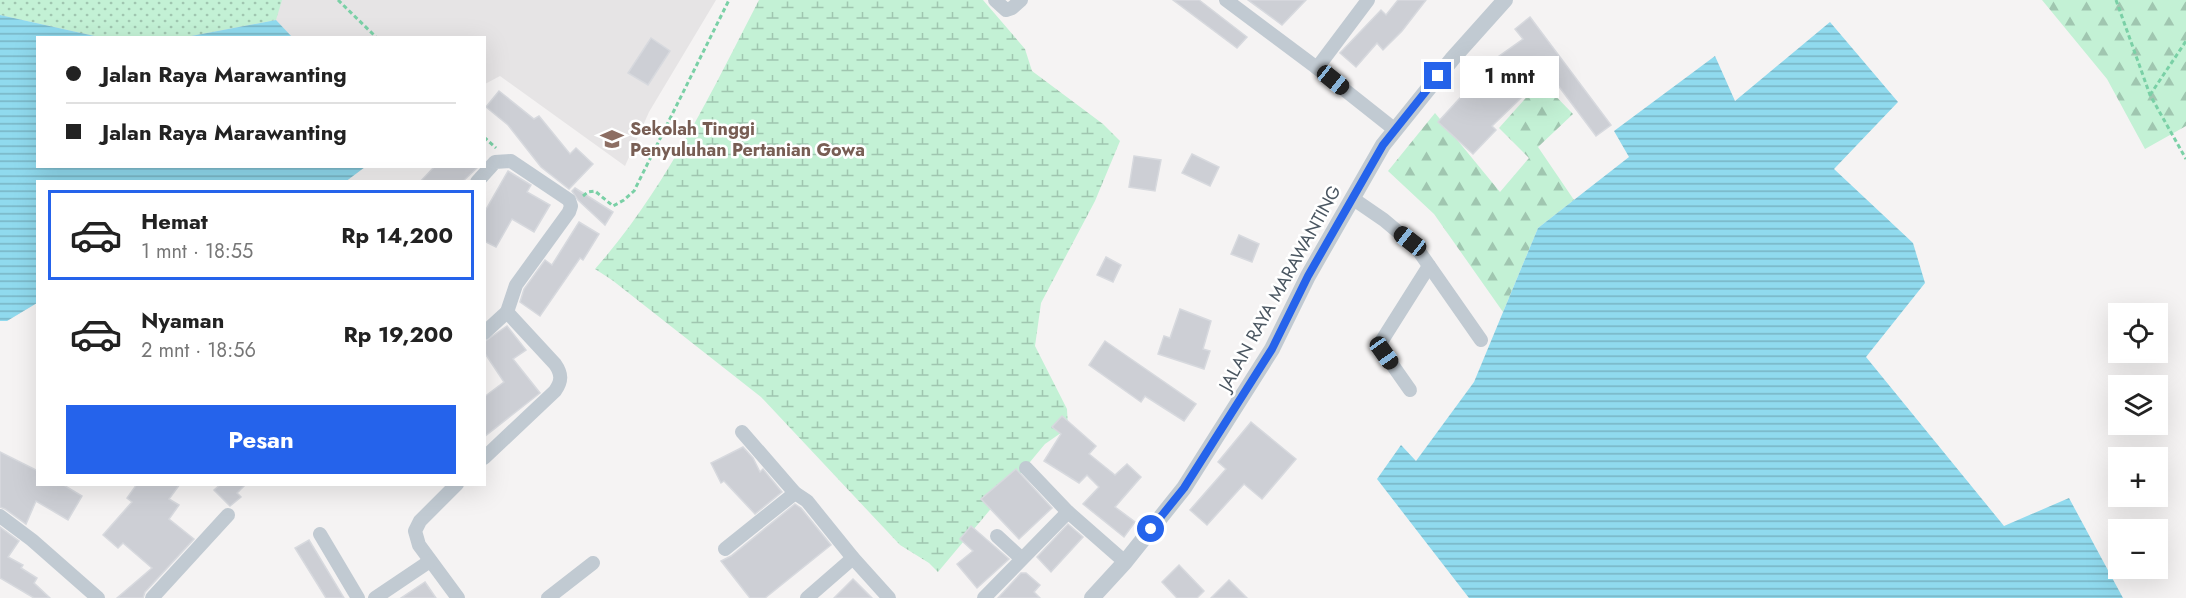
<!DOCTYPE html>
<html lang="id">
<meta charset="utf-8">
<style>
body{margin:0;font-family:Jost,sans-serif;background:#f6f6f6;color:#222;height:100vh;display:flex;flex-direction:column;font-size:22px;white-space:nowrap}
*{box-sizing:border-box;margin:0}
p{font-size:20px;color:#767676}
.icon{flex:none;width:33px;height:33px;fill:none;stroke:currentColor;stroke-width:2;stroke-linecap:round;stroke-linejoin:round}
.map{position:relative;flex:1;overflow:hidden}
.side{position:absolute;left:36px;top:180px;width:450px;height:306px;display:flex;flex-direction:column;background:#fff;border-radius:0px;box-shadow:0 6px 24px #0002}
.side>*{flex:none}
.banner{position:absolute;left:36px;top:36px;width:450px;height:132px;border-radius:0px;box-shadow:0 6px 24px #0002;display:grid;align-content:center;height:132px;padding:0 30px;background:#fff}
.buttons{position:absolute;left:2108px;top:303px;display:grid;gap:12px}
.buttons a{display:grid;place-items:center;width:60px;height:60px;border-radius:0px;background:#fff;box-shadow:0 6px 24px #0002;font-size:30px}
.end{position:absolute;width:27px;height:27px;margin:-14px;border:8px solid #2563eb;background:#fff;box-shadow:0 0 0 3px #fff}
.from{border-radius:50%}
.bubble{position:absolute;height:42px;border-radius:0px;background:#fff;box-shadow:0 6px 24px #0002;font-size:20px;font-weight:700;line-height:42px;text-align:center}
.car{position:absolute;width:18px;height:36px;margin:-18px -9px;border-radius:8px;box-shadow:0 0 4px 2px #0007;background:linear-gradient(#222 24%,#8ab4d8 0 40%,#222 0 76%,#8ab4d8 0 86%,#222 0)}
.banner b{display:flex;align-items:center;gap:21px;height:57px;font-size:22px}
.banner b+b{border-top:2px solid #e0e0e0}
.banner i{width:15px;height:15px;background:#222}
ul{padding:10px 0 0;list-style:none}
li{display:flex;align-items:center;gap:18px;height:90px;margin:0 12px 9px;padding:0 18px;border:3px solid transparent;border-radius:0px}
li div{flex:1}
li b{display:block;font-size:22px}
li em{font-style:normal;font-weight:700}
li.active{border-color:#2563eb}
li>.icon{width:54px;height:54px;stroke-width:1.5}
.button{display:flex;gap:12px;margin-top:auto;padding:12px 30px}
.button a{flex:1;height:69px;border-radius:0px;background:#2563eb;color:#fff;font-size:24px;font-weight:700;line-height:69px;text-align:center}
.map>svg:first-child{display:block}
.education{fill:#e6e4e5}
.forest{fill:url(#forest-firs)}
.wetland{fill:url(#wetland-marsh)}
.garden{fill:url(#garden-dots)}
.water{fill:url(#water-rules)}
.building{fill:#cdcfd5;stroke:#d7d9de;stroke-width:1.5}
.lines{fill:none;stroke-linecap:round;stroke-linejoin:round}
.path{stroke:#7ad0a6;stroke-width:3;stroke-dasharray:4.5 3;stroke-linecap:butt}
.minor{stroke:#c1cad2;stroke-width:14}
.tertiary{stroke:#c1cad2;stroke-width:16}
.route{stroke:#2563eb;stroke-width:8}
.labels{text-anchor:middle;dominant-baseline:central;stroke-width:5;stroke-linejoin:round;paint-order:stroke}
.education-label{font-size:18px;font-weight:bold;fill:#785e54;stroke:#fff;text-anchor:start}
.street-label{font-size:18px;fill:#4a5661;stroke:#fff}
</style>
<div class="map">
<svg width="2186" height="598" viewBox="0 0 2186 598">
<defs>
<pattern id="forest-firs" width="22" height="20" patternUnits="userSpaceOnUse" patternTransform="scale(1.5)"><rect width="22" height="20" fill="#c3f1d5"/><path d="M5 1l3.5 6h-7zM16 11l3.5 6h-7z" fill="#a0c6b0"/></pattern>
<pattern id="wetland-marsh" width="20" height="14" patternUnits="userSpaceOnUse" patternTransform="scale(1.5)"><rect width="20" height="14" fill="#c3f1d5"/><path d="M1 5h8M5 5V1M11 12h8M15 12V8" fill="none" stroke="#a0c6b0"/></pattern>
<pattern id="garden-dots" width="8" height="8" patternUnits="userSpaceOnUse" patternTransform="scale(1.5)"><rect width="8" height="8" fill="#c3f1d5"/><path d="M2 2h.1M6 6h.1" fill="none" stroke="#a0c6b0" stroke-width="1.8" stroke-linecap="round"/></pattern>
<pattern id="water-rules" width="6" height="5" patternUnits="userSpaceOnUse" patternTransform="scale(1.5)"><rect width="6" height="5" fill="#90daee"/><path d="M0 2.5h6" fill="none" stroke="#78b4c4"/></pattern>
</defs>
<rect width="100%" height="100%" fill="#f5f3f3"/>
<path class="education" d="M0 0H716L649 112 625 166 500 76 485 84 484 38H38V166L365 167 345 182H38L37 303 7 321H0Z"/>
<g class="forest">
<path d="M2042 0H2186V126L2145 149 2107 79Z"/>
<path d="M1541 81 1573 114 1538 147 1574 200 1538 228 1503 312 1434 214 1388 171 1435 113 1500 192 1529 158 1499 128Z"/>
</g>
<path class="wetland" d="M759 0H983L1025 49 1032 71 1103 124 1120 141 1095 201 1041 303 1035 346 1067 409 1068 428 1045 444 938 572 929 563 900 545 761 397 612 280 595 269C665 190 711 93 759 0Z"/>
<path class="garden" d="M0 0H282L276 20 186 37H99L0 15Z"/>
<g class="water">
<path d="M0 15 99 37 38 38V166L365 167 345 182H38L37 303 7 321H0Z"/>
<path d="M276 20 292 37H186Z"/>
<path d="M1830 22 1898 102 1834 169 1913 243 1925 283 1866 357 2004 526 2069 498 2123 598H1469L1377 479 1401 445 1416 461 1474 382 1538 228 1629 157 1614 131 1715 56 1735 101Z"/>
</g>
<g class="building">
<path d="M1173 0H1199L1247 37 1237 48Z"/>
<path d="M1248 0H1306L1282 25Z"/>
<path d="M1398 0H1426L1402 31 1383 50 1377 43 1356 67 1340 53 1381 10 1386 15Z"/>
<path d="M1530 17 1611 125 1596 136 1539 60 1511 88 1521 98 1492 126 1496 130 1473 154 1438 122 1470 87 1465 83 1489 58 1492 61 1523 39 1515 29Z"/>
<path d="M651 38 670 51 648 85 628 73Z"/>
<path d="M499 91 534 119 539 116 570 154 576 148 593 164 569 189 541 167 508 125 486 107Z"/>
<path d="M1192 154 1219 167 1210 186 1182 173Z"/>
<path d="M1134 156 1161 160 1155 191 1129 187Z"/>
<path d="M435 166H479L462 182H420Z"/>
<path d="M508 171 531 185 527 192 550 205 534 232 512 219 496 247 484 241V213Z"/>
<path d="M575 188 613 212 605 225 578 200 572 191Z"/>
<path d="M579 222 599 234 583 260 580 258 540 316 520 302 524 289 545 260 552 265Z"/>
<path d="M1239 235 1259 244 1252 262 1231 254Z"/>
<path d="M1106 257 1121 265 1113 282 1097 275Z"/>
<path d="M1180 309 1211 321 1203 349 1210 351 1204 369 1158 354 1164 336 1170 338Z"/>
<path d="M507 326 526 350 513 359 540 393 484 437V397L504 382 484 352V342Z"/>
<path d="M1105 341 1196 404 1184 421 1145 396 1141 402 1089 365Z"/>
<path d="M1062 416 1096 446 1089 454 1115 475 1127 464 1141 477 1115 507 1135 522 1124 537 1083 504 1099 487 1087 475 1079 483 1044 461 1061 434 1052 427Z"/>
<path d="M1251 422 1296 459 1262 499 1244 484 1207 525 1190 510 1226 469 1218 462Z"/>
<path d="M743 447 753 458 760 472 763 469 782 492 755 514 724 481 721 483 711 463Z"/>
<path d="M0 452 38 471V484H62L82 496 68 520 36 501 26 524 5 509 0 507Z"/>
<path d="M1016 469 1052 508 1019 539 981 499Z"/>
<path d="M137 484H180L169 499 179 505 169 519 194 539 145 592 143 598H117L152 568 123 543 118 548 103 535 132 502 127 498Z"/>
<path d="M221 484H246L237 493 241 497 230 506 214 490Z"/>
<path d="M795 504 801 508 831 545 765 598H750L721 561 731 556Z"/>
<path d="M1068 524 1083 537 1051 572 1037 557Z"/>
<path d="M971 526 1009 559 977 588 957 564 973 551 960 539Z"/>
<path d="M0 527 19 541 8 557 23 565 21 568 37 578 34 583 50 598H34L0 578Z"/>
<path d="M309 540 344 598H326L295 548Z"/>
<path d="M1179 565 1204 591 1197 598H1177L1162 582Z"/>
<path d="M1021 573H1026L1040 585 1034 592 1040 598H998Z"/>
<path d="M853 579 872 598H834Z"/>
<path d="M1229 580 1247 598H1211Z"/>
<path d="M425 582 436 598H401Z"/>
</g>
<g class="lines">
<g class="path">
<path d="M338 0 377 38"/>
<path d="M2116 0 2150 95 2186 159"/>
<path d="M2150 95 2186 41"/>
<path d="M484 137 496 148"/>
<path d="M583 196 588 192 595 191 613 206 624 200 634 191 729 0"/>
</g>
<g class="minor">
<path d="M995 0 1006 10 1012 8 1021 0"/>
<path d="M1226 0 1317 68 1394 129"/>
<path d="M1317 68 1368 0"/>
<path d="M477 182 495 162 511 161 569 200 571 206 569 212 516 285 507 312 555 364C562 374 562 381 555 391L484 458"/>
<path d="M1352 198 1384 220 1416 247 1481 340"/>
<path d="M484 333 507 312"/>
<path d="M1410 390 1384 353 1381 342 1429 266"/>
<path d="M742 432 795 493 807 501 853 558 889 598"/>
<path d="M1026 468 1068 512 1125 562"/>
<path d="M457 484 420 521 415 531 419 545 458 598"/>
<path d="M0 516 32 540 98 598"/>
<path d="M320 534 358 598"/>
<path d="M997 536 1021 558"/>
<path d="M725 549 795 493"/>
<path d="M152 598 228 515"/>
<path d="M375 598 430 561"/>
<path d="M548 598 593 563"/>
<path d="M807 598 853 558"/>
<path d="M984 598 1068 512"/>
</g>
<path class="tertiary" d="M1092 598 1125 562 1184 488 1272 349 1308 276 1383 145 1453 58 1505 0"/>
</g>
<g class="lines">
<path class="route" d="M1151 529 1184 488 1272 349 1308 276 1383 145 1438 76"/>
</g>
<defs>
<g id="university-bare" transform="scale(1.8)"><path d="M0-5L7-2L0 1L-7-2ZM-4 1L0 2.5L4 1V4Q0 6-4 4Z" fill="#8d6e63" stroke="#fff" stroke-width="2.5" paint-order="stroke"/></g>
</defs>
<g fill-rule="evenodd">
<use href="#university-bare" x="612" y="139"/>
</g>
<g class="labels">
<g class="education-label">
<text x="630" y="129">Sekolah Tinggi<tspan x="630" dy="21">Penyuluhan Pertanian Gowa</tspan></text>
</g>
<g class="street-label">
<text transform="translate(1280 288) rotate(-61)">JALAN RAYA MARAWANTING</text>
</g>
</g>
</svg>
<div class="buttons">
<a><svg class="icon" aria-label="locate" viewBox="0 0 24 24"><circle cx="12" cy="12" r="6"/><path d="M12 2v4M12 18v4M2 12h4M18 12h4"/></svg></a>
<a><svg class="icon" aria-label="layers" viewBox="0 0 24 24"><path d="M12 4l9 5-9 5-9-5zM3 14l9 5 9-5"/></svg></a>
<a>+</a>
<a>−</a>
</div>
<i class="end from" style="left:1151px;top:529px"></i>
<i class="end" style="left:1438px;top:76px"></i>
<div class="bubble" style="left:1460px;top:56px;width:99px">1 mnt</div>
<i class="car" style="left:1333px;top:80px;rotate:129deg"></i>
<i class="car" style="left:1410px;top:241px;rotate:308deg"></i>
<i class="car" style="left:1384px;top:353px;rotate:145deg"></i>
<div class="banner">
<b><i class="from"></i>Jalan Raya Marawanting</b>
<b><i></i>Jalan Raya Marawanting</b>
</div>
<section class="side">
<ul>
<li class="active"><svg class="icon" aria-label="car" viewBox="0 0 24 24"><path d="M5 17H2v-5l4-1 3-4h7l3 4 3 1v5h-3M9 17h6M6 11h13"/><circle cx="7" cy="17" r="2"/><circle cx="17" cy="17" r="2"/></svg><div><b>Hemat</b><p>1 mnt · 18:55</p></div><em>Rp 14,200</em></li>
<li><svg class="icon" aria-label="car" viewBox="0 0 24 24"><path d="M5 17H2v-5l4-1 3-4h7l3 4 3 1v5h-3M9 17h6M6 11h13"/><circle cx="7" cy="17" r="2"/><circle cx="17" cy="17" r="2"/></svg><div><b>Nyaman</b><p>2 mnt · 18:56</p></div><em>Rp 19,200</em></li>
</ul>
<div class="button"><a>Pesan</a></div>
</section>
</div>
